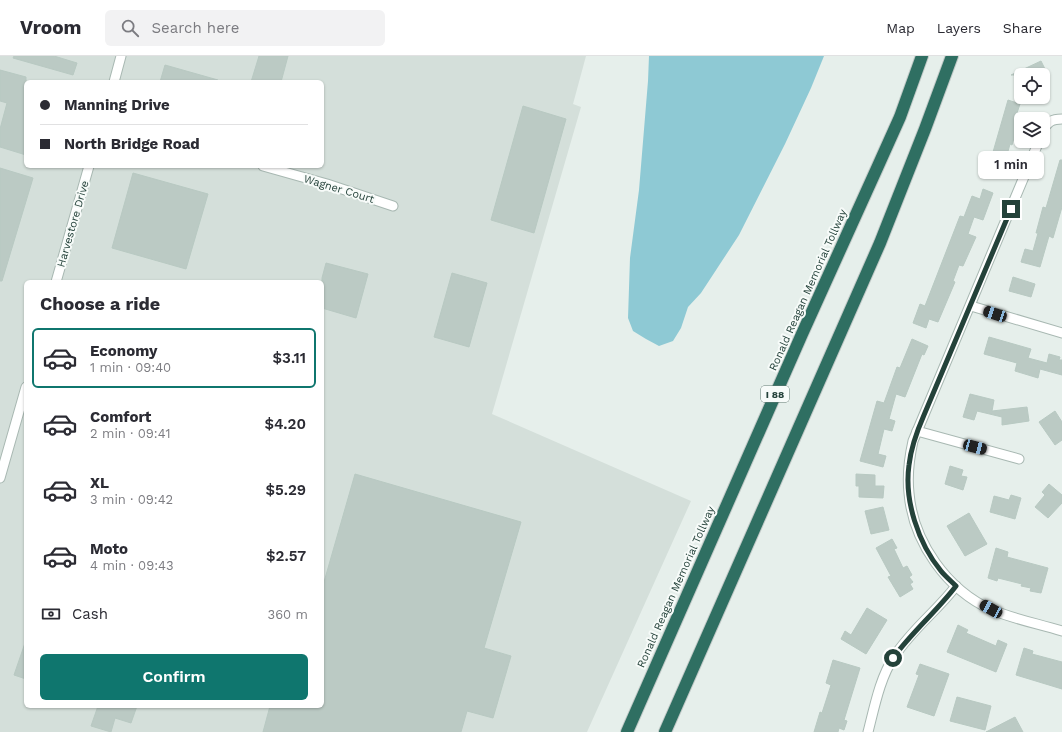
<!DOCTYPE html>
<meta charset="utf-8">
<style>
body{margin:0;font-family:"Work Sans",sans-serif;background:#f2f2f3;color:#2b2b33;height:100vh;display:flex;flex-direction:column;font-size:15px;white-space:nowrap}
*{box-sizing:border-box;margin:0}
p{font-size:13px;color:#7c7c81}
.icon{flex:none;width:22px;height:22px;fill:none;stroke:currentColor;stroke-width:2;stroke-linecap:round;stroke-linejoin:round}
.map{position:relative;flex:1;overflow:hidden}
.sheet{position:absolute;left:24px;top:224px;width:300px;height:428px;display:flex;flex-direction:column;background:#fff;border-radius:6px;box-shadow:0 1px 3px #0004}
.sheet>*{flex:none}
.guide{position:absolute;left:24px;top:24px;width:300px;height:88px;border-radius:6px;box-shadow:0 1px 3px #0004;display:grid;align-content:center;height:88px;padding:0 16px;background:#fff}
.controls{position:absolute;left:1014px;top:12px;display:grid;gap:8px}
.controls a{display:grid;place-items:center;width:36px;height:36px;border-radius:6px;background:#fff;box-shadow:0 1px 3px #0004;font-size:20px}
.end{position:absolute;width:18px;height:18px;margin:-9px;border:5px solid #24423a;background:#fff;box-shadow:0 0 0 2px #fff}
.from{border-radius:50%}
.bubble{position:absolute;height:28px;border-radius:6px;background:#fff;box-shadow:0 1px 3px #0004;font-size:13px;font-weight:600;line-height:28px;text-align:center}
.car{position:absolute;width:12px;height:24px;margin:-12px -6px;border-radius:5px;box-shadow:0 0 3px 1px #0007;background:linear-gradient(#222 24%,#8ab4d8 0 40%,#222 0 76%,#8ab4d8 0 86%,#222 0)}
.guide b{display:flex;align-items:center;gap:14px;height:38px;font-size:15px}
.guide b+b{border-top:1px solid #e1e1e2}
.guide i{width:10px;height:10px;background:#2b2b33}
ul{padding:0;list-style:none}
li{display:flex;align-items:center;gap:12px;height:60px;margin:0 8px 6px;padding:0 8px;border:2px solid transparent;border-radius:6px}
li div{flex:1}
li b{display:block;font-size:15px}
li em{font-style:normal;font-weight:600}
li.selected{border-color:#0f766e}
li>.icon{width:36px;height:36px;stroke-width:1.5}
h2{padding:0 16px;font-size:18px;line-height:48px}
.pay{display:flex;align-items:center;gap:10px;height:44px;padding:0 16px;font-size:15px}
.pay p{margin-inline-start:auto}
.button{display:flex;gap:8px;margin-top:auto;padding:8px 16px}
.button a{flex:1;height:46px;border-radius:6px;background:#0f766e;color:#fff;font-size:16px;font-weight:600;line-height:46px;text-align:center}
header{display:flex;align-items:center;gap:24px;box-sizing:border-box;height:56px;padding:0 20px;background:#fff;border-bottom:1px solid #e1e1e2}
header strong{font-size:19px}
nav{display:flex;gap:22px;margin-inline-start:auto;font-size:14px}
.search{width:280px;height:36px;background:#f2f2f3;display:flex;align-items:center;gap:10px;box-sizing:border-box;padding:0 14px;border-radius:6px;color:#7c7c81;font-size:15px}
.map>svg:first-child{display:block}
.built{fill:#d4dfda;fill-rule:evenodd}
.water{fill:#8ec9d4}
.building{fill:#bbcac4;stroke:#b8c9c2}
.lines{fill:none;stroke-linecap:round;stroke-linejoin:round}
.minor-casing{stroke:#a8b8b2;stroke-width:11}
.highway-casing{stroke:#c2cac8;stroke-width:14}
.minor{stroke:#fff;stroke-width:9}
.highway{stroke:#2f6f62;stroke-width:12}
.route{stroke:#24423a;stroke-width:5}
.labels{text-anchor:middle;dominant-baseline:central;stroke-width:4;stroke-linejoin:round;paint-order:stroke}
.shield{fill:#f7fbf9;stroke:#637a73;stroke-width:1}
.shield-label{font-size:10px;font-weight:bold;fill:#24423a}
.street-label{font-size:11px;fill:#24423a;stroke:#f7fbf9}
</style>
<header>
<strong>Vroom</strong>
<div class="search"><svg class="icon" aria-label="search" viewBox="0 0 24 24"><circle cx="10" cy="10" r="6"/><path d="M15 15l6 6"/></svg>Search here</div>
<nav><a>Map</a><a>Layers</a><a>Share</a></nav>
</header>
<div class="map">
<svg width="1062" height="676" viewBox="0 0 1062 676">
<rect width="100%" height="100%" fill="#e6efeb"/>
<path class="built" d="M0 0H586L573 48 581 51 492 358 691 445 587 676H0ZM26 26H322V110H26ZM26 226H322V650H26Z"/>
<path class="water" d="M649 0H824L811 32 785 88 739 179 701 237 688 251 681 272 673 285 659 290 646 283 633 275 628 262 630 202 639 134 648 25Z"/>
<g class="building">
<path d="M14 0H54L77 7 73 19 13 2Z"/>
<path d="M259 0H288L281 26H251Z"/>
<path d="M1041 5 1048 19H1011Z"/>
<path d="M165 9 218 24V26H160Z"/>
<path d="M0 14 26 21V99L0 91V73L7 47 0 45Z"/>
<path d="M1008 44 1020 48 1016 60 1020 61 1012 89 1010 88 1001 121 981 115 985 101 991 103Z"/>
<path d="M523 50 566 63 534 177 491 164Z"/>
<path d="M1060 104H1062V151L1053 182 1049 180 1040 211 1021 206 1025 193 1033 195 1038 177H1036L1043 151 1046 152Z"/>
<path d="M0 112 33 122 2 225H0Z"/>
<path d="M133 117 208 138 186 213 112 192Z"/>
<path d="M983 133 993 137 983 164 974 161 968 178 976 181 963 210 959 209 953 225 955 226 938 266 929 263 926 272 913 267 920 248 925 250 960 160 964 161 972 140 980 143Z"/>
<path d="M326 207 368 218 356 262 322 252V222Z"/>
<path d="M452 217 487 227 469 291 434 281Z"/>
<path d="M1013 221 1035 228 1031 241 1009 235Z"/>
<path d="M989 281 1031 293 1028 302 1047 307 1049 298 1060 301 1059 304H1062V319L1040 313 1038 322 1015 315 1017 307 984 298Z"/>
<path d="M912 283 928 290 924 299 922 298 905 341 896 338 889 363 895 365 892 375 884 373 878 398 886 400 883 411 860 405 877 345 884 347 897 311 900 312Z"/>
<path d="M970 338 994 344 992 355 1027 351 1029 365 1002 369V361L977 355 974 364 963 361Z"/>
<path d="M1055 355 1062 366V384L1055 389 1039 366Z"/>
<path d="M950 410 963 414 961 420 967 421 963 434 945 428Z"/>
<path d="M355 418 521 466 484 592 511 600 493 662 467 655 461 676H263L270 650H322V533Z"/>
<path d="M856 418 875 419V430H884L883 442 859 441V430H856Z"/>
<path d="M1049 428 1062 439V447L1048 462 1035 451 1045 439 1042 436Z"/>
<path d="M1011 439 1021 442 1015 463 990 456 994 440 1009 444Z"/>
<path d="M883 451 889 474 871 478 865 455Z"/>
<path d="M969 457 987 488 965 500 947 470Z"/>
<path d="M892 483 897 492 894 493 903 512 907 510 912 519 909 521 913 526 910 528 913 533 900 541 888 521 891 520 876 492Z"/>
<path d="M996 492 1008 496 1007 501 1048 512 1041 537 1030 535 1031 532 1021 530 1022 528 998 522 997 525 988 522Z"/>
<path d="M867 552 887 564 866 598 841 583 845 575 851 579Z"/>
<path d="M958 569 968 574 966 577 996 590 998 584 1007 588 996 616 947 596Z"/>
<path d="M25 587H26V623L14 619Z"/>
<path d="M1024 592 1033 595 1032 598 1062 606V633L1016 619Z"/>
<path d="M833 604 860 612 844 664 847 665 844 674 839 672 838 676H814L820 656 822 657 831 629 826 627Z"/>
<path d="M920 608 949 618 934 660 907 651 919 619 916 618Z"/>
<path d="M957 641 991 650 985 674 950 665Z"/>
<path d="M98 650H137L131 667 115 662 111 676 91 670Z"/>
<path d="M1015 661 1023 676H986Z"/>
</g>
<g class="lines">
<g class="minor-casing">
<g id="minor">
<path d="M114 26 121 0"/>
<path d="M1043 75C1047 66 1052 63 1062 63"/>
<path d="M1039 85 913 385C909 403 907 419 909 437 913 486 947 534 992 554 1014 563 1039 568 1062 575"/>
<path d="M263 110 327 128 393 150"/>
<path d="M56 226 89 110"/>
<path d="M971 250 1062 277"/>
<path d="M917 375 1019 403"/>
<path d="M0 422 26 331"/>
<path d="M868 676C874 653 880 621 894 601 911 574 937 555 956 530"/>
</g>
</g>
<g class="highway-casing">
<g id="highway">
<path d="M627 676 802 278 878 110 900 61 922 0"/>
<path d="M665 676 880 187 925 73 952 0"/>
</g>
</g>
<use href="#minor" class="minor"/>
<use href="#highway" class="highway"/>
</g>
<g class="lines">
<path class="route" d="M893 602C912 576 937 555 956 530 951 525 945 520 941 515 918 487 904 444 909 409 911 391 917 375 924 359L1011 153"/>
</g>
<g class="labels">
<rect class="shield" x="761" y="330" width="28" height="16" rx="3"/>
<g class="shield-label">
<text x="775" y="338">I 88</text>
</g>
<g class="street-label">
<text transform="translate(339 133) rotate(17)">Wagner Court</text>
<text transform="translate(73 168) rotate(-74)">Harvestore Drive</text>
<text transform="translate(808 234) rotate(-66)">Ronald Reagan Memorial Tollway</text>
<text transform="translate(676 531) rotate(-66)">Ronald Reagan Memorial Tollway</text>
</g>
</g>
</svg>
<div class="controls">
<a><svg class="icon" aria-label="locate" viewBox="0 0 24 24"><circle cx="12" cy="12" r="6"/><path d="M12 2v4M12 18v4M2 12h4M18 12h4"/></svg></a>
<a><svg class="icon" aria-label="layers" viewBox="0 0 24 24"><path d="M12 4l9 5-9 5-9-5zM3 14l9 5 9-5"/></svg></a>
</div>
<i class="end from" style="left:893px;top:602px"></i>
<i class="end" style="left:1011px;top:153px"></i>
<div class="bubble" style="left:978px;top:95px;width:66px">1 min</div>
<i class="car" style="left:995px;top:258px;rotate:288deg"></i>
<i class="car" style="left:975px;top:391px;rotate:105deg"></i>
<i class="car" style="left:991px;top:553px;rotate:299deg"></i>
<div class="guide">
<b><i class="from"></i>Manning Drive</b>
<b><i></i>North Bridge Road</b>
</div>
<section class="sheet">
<h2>Choose a ride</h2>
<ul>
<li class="selected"><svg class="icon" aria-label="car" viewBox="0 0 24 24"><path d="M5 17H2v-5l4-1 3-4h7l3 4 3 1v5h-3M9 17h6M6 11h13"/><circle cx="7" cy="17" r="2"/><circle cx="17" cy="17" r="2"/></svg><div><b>Economy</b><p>1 min · 09:40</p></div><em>$3.11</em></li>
<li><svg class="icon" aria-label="car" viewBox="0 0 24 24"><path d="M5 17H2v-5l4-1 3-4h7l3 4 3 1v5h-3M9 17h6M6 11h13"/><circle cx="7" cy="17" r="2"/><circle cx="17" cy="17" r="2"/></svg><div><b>Comfort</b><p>2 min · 09:41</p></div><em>$4.20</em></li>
<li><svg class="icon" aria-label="car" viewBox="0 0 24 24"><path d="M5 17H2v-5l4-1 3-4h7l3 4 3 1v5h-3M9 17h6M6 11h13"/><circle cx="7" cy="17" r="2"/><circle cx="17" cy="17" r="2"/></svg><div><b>XL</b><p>3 min · 09:42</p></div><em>$5.29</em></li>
<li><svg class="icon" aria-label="car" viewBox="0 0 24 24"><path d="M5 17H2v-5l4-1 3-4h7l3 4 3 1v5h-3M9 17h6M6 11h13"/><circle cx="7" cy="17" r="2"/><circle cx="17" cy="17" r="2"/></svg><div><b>Moto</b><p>4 min · 09:43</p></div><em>$2.57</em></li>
</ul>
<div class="pay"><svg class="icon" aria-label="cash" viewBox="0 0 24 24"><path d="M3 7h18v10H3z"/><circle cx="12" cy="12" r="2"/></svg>Cash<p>360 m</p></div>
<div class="button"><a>Confirm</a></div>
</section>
</div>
